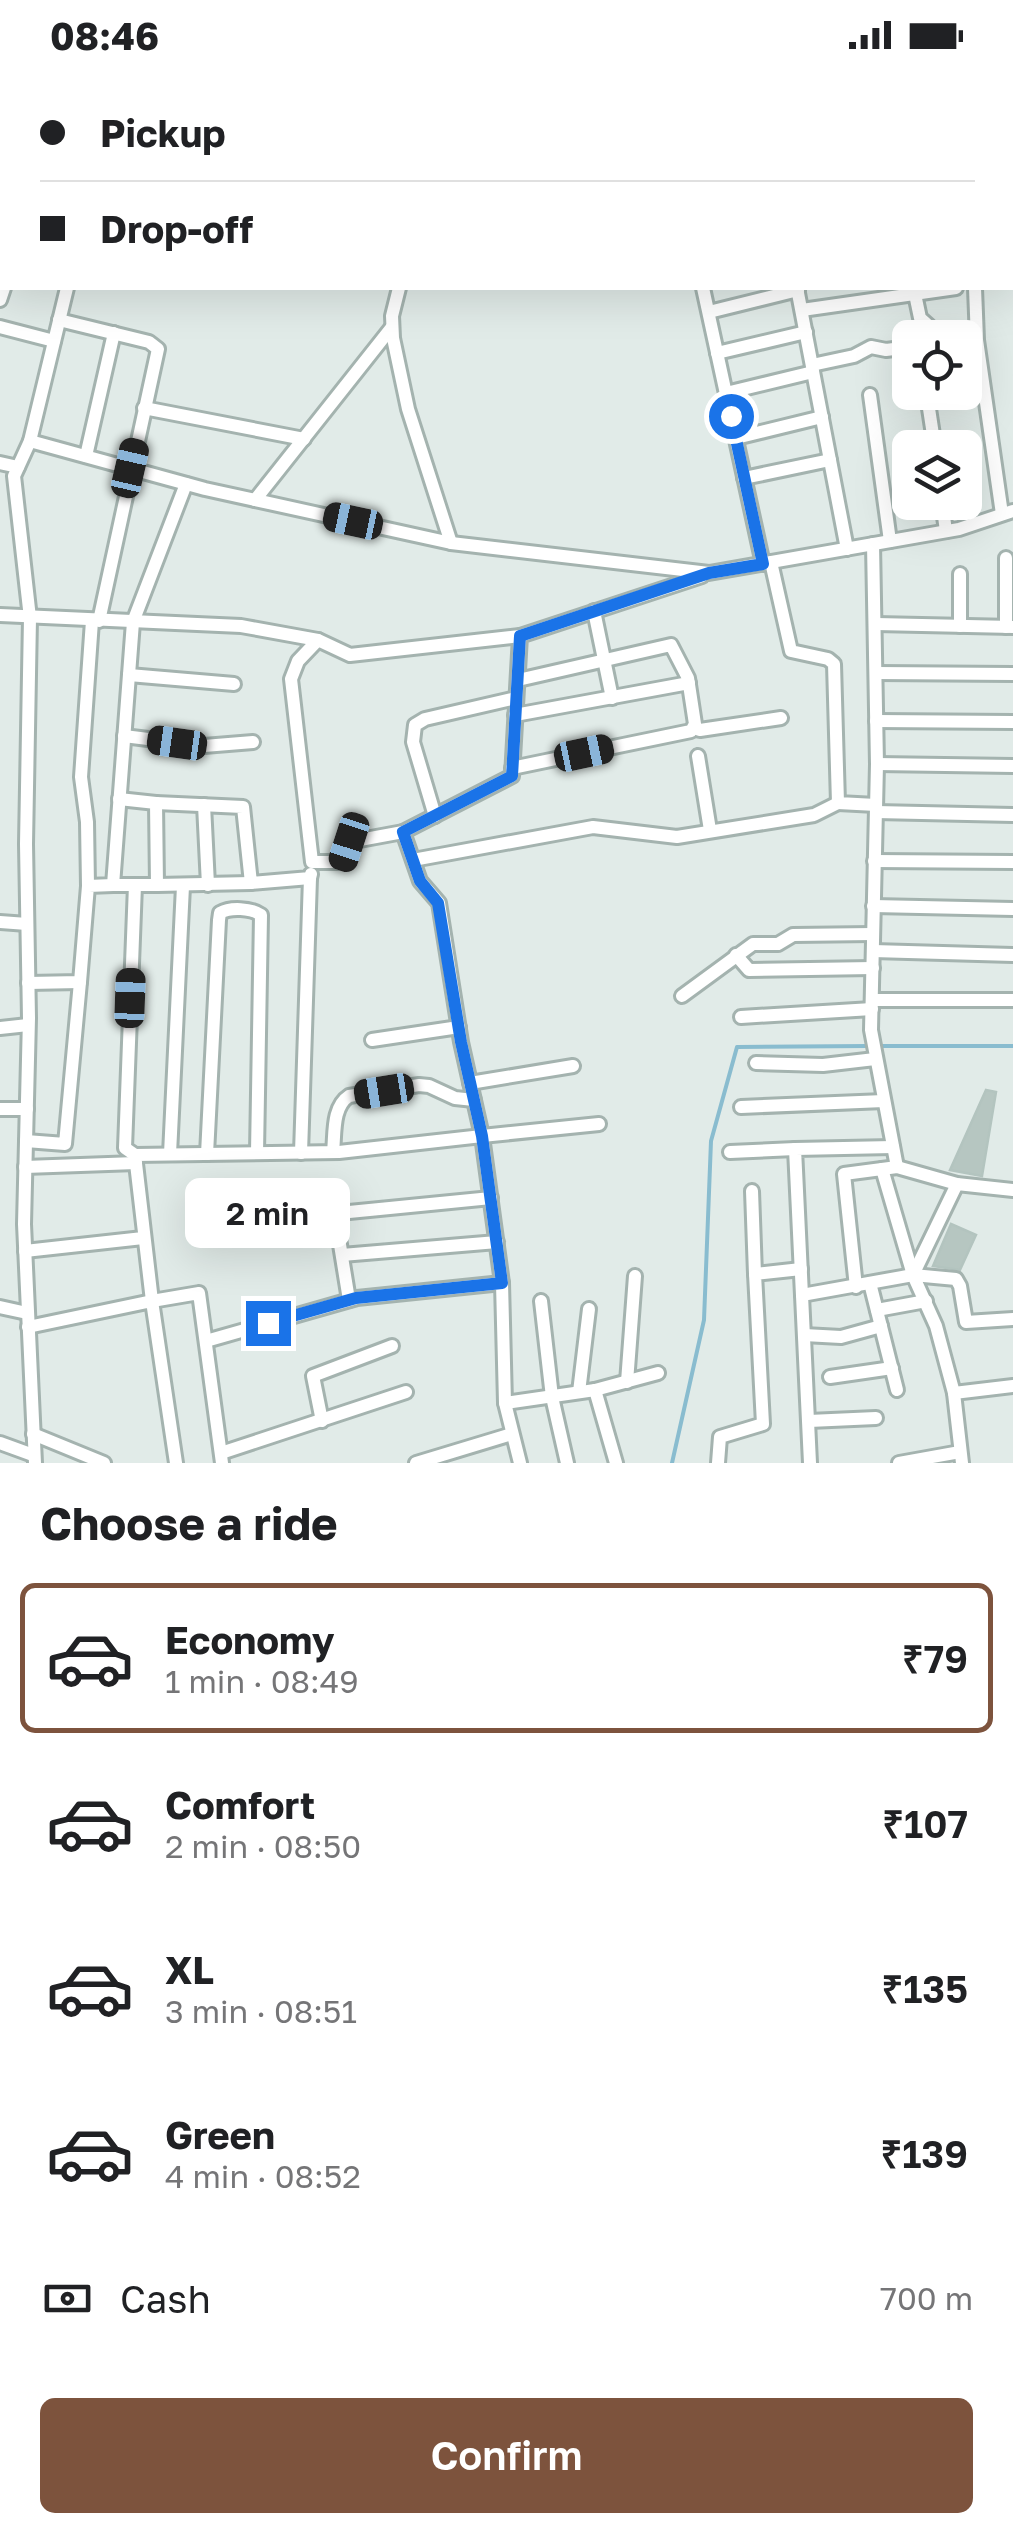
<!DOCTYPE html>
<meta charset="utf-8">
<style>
body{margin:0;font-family:"Golos Text",sans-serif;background:#f6f6f6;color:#202124;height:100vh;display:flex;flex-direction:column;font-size:38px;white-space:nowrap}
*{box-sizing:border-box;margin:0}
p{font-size:32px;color:#757577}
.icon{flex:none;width:55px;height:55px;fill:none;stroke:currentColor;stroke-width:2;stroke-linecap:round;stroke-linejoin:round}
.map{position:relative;height:1393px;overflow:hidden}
.drawer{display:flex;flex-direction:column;background:#fff;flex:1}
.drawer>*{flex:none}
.banner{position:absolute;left:0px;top:0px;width:1015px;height:220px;box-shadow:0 10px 40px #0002;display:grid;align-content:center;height:220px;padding:0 40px;background:#fff}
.controls{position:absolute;left:892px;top:250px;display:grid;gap:20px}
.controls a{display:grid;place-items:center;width:90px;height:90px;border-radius:15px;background:#fff;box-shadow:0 10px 40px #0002;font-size:50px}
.end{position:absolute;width:45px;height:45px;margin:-22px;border:12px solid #1a73e8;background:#fff;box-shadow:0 0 0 5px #fff}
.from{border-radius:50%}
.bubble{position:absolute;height:70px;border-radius:15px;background:#fff;box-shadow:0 10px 40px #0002;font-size:32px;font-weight:600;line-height:70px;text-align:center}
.car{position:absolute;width:30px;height:60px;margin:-30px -15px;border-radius:12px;box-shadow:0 0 8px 2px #0007;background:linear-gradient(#222 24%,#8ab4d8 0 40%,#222 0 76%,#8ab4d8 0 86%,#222 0)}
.banner b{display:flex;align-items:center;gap:35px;height:95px;font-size:38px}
.banner b+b{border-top:2px solid #e0e0e0}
.banner i{width:25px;height:25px;background:#202124}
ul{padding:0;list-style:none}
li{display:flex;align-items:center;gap:30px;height:150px;margin:0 20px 15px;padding:0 20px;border:5px solid transparent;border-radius:15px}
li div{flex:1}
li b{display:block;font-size:38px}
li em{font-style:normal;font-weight:600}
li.current{border-color:#7d533d}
li>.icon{width:90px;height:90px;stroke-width:1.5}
h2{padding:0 40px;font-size:45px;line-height:120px}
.pay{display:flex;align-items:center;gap:25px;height:110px;padding:0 40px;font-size:38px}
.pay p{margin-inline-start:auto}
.button{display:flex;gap:20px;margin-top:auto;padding:20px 40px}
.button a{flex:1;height:115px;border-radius:15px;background:#7d533d;color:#fff;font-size:40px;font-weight:600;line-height:115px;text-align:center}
.status{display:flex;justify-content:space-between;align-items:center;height:70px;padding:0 50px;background:#fff;direction:ltr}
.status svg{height:28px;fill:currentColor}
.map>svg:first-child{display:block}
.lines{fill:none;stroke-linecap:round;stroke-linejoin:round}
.stream{stroke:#89bccf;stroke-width:4}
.building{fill:#b6c6c1;stroke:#b3c4bf;stroke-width:2.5}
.minor-casing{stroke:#a4b3af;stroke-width:18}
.minor{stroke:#fff;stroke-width:12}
.route{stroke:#1a73e8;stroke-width:12}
</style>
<div class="status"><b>08:46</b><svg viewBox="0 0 49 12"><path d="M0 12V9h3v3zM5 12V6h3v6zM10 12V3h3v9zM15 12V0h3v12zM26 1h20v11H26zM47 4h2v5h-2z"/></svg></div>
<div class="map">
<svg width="1013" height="1393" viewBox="0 0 1013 1393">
<rect width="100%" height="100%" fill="#e1ebe8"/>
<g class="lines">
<g class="stream">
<path d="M878 976H1013"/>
<path d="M672 1393 704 1250 711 1071 737 977 868 976"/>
</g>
</g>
<g class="building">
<path d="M986 1020 996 1022 982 1106 950 1100Z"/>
<path d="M951 1154 976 1165 960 1200 933 1196Z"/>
</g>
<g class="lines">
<g class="minor-casing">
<g id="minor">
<path d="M465 0V2"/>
<path d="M208 2V0"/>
<path d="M253 2V0"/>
<path d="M304 2V0"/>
<path d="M356 2V0"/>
<path d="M404 2 405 0"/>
<path d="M506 2V0"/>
<path d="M1012 78H1013"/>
<path d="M1012 112H1013"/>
<path d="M0 141 2 142"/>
<path d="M399 218 392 246 393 268 408 339 451 473"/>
<path d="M703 218 763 494"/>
<path d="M797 218 847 479"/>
<path d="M975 218 977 270 1002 444"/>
<path d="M915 224 920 248 929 256 932 268"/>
<path d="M0 230 4 218"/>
<path d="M802 240 956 218"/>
<path d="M709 242 798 220"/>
<path d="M59 250 149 272 158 279 99 551"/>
<path d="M0 257 54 271"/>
<path d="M717 283 806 262"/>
<path d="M812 295 854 286 871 277 886 280 910 277"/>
<path d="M932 322 928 332 935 378"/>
<path d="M726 323 813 302"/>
<path d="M870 325 890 471"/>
<path d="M144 338 304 369"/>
<path d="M736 368 822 347"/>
<path d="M30 371 205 419 451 473 709 503 959 459 1013 441"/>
<path d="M86 386 114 263"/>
<path d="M0 393 18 397"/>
<path d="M744 408 830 390"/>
<path d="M255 430 392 257"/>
<path d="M942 432 946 461"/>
<path d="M873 474 877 694 871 960 897 1097"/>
<path d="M1006 488V557"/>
<path d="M771 492 791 581 828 589 834 594 838 733 876 735"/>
<path d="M594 541 612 628"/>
<path d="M0 545 241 556 318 570 350 585 520 566"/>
<path d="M876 554 1013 557"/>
<path d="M960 556V504"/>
<path d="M318 570 298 591 291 609 312 792H342L349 772 403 762"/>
<path d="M876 603 1013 604"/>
<path d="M129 605 234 614"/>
<path d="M515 645 689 613"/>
<path d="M876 651 1013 652"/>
<path d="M694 658 700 660 781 648"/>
<path d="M124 666 204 676 253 672"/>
<path d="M698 686 710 760"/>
<path d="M877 694 1013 696"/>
<path d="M512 698 691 661 695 654 688 608 671 575 518 610"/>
<path d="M156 733 243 737 251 813 310 808 311 804"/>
<path d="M204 735 208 815"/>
<path d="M876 742 1013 745"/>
<path d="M435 746 413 672 415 655 425 649 516 628"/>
<path d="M413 790 593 757 677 767 814 745 838 733"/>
<path d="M874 791 1013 792"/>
<path d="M113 815H157L156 733 119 729"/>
<path d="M135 815 125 1078 135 1085"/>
<path d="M157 815 251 813"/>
<path d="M88 816 87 752 81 707 92 551"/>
<path d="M873 836 1013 839"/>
<path d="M0 852 27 854"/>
<path d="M873 881 1013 885"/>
<path d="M736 885 749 900 873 898"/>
<path d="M28 913 80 912 88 816 113 815 133 552 186 414"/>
<path d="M682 926 753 874H778L793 865 873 864"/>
<path d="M872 930H1013"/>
<path d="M741 947 872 939"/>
<path d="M0 958 28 955"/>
<path d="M372 970 459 957"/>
<path d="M756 993 823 995 875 989"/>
<path d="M470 1013 573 996"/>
<path d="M741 1037 884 1031"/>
<path d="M0 1039H27"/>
<path d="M599 1054 482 1066 461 972 439 833 420 811 403 762 512 706 520 566 702 506"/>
<path d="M26 1071 65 1074 80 912"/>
<path d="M333 1082C335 1064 332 1037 349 1026L419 1015 429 1016 455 1028 474 1030"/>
<path d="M730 1082 795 1079"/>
<path d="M301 1083 310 808"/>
<path d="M170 1084 183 816"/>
<path d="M207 1084 219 850 220 843C230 837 251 838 261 845L257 1083"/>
<path d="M25 1097 136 1093"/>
<path d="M882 1099 913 1205"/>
<path d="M957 1114 913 1205 936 1256 954 1323 962 1393"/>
<path d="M752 1121 755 1204"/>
<path d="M25 1181 143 1168"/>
<path d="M342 1185 497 1172"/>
<path d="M870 1213 897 1320"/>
<path d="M856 1217 844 1104 897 1097 957 1114 1013 1120"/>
<path d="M802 1225 913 1205 956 1209 960 1216 966 1252 1013 1249"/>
<path d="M349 1230 336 1150 339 1143 491 1128"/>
<path d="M541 1231 552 1327 567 1393"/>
<path d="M0 1237 27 1243"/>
<path d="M877 1240 926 1231"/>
<path d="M28 1257 152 1231 176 1393"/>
<path d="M804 1265 841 1267 881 1256"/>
<path d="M206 1271 357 1228 502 1213"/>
<path d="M830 1307 892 1298"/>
<path d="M627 1312 635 1206"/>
<path d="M595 1320 616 1393"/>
<path d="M579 1322 589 1239"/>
<path d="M954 1323 1013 1316"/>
<path d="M505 1333 595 1320 658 1303"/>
<path d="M322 1351 313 1306 392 1276"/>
<path d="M809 1351 876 1348"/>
<path d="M33 1364 104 1393"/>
<path d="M0 1373 33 1385"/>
<path d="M221 1383 406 1322"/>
<path d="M35 1393 24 1154 29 948 26 774 30 548 14 406 30 371 67 218"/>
<path d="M222 1393 199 1223 152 1231 135 1085 339 1082 482 1066 502 1213 505 1333 520 1393"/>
<path d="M416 1393 512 1364"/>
<path d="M718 1393 720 1367 763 1354 755 1204 801 1199"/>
<path d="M810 1393 795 1079 893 1077"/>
<path d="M899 1393 960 1382"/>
</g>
</g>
<use href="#minor" class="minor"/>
</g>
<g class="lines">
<path class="route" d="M268 1253 356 1228 502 1213 482 1066 461 972 438 833 420 811 403 762 512 706 520 566 709 503 763 494 731 346"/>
</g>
</svg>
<div class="controls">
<a><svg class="icon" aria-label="locate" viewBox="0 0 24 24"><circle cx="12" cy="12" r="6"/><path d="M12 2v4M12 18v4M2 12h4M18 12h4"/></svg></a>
<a><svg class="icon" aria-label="layers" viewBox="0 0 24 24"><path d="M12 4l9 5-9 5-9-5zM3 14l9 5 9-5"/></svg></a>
</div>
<i class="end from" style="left:731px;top:346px"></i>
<i class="end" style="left:268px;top:1253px"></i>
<div class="bubble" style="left:185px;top:1108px;width:165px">2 min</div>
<i class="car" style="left:130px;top:398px;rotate:13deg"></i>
<i class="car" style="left:353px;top:451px;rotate:282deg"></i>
<i class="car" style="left:177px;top:673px;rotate:278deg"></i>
<i class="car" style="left:584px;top:683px;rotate:78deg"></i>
<i class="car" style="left:349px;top:772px;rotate:198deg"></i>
<i class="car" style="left:130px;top:928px;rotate:2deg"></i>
<i class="car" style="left:384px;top:1021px;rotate:261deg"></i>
<div class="banner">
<b><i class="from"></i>Pickup</b>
<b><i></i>Drop-off</b>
</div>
</div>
<section class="drawer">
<h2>Choose a ride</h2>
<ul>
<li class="current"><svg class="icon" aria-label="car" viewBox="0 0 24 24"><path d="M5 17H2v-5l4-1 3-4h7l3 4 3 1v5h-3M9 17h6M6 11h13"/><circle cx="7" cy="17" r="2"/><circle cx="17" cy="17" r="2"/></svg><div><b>Economy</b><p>1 min · 08:49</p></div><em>₹79</em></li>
<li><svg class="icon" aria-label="car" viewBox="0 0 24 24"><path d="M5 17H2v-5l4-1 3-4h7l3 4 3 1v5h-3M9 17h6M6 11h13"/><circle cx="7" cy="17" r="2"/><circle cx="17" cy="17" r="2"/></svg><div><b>Comfort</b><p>2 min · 08:50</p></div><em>₹107</em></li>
<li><svg class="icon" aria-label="car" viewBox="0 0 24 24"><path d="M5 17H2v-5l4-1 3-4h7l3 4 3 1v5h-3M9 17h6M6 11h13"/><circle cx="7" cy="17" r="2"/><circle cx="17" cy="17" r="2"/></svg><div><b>XL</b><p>3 min · 08:51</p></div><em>₹135</em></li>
<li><svg class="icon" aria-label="car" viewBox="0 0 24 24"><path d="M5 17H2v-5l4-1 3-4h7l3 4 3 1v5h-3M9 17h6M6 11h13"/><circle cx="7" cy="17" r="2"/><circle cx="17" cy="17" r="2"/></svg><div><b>Green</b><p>4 min · 08:52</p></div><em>₹139</em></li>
</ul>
<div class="pay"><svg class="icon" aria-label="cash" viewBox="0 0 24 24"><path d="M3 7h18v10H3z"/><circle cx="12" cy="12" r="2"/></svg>Cash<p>700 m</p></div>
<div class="button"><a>Confirm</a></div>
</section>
